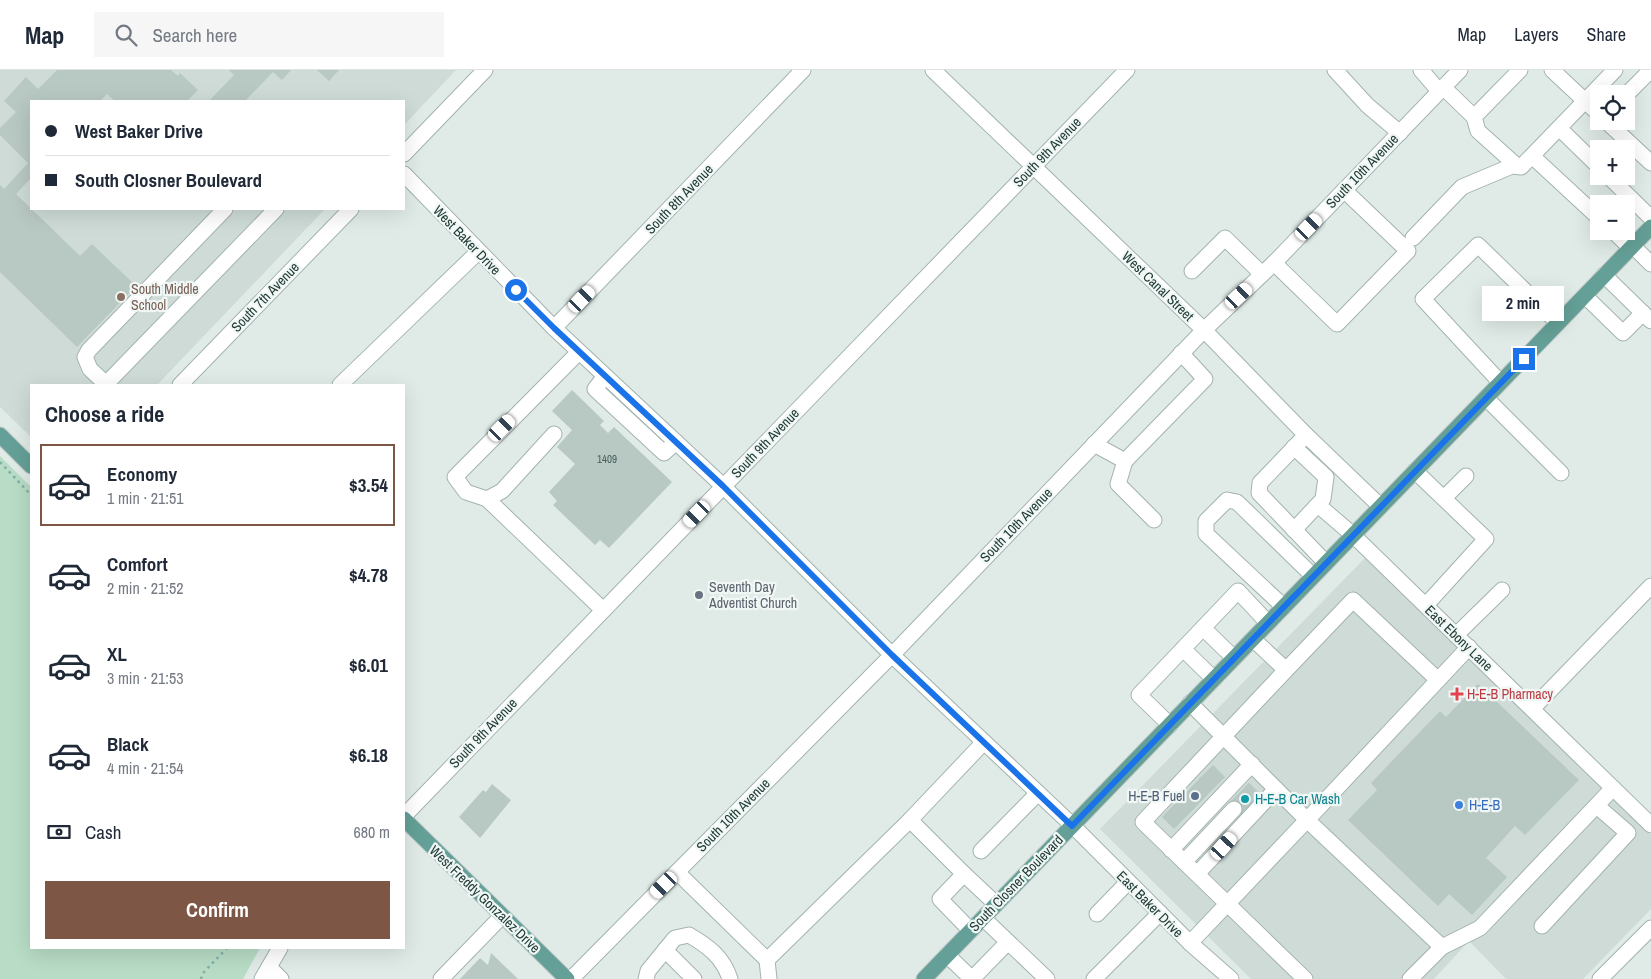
<!DOCTYPE html>
<meta charset="utf-8">
<style>
body{margin:0;font-family:"Archivo Narrow",sans-serif;background:#f6f6f7;color:#1f2937;height:100vh;display:flex;flex-direction:column;font-size:19px;white-space:nowrap}
*{box-sizing:border-box;margin:0}
p{font-size:16px;color:#747a83}
.icon{flex:none;width:28px;height:28px;fill:none;stroke:currentColor;stroke-width:2;stroke-linecap:round;stroke-linejoin:round}
.map{position:relative;flex:1;overflow:hidden}
.side{position:absolute;left:30px;top:314px;width:375px;height:565px;display:flex;flex-direction:column;background:#fff;border-radius:0px;box-shadow:0 5px 20px #0002}
.side>*{flex:none}
.top-card{position:absolute;left:30px;top:30px;width:375px;height:110px;border-radius:0px;box-shadow:0 5px 20px #0002;display:grid;align-content:center;height:110px;padding:0 15px;background:#fff}
.controls{position:absolute;left:1590px;top:15px;display:grid;gap:10px}
.controls a{display:grid;place-items:center;width:45px;height:45px;border-radius:0px;background:#fff;box-shadow:0 5px 20px #0002;font-size:25px}
.end{position:absolute;width:22px;height:22px;margin:-11px;border:6px solid #1a73e8;background:#fff;box-shadow:0 0 0 2px #fff}
.from{border-radius:50%}
.bubble{position:absolute;height:35px;border-radius:0px;background:#fff;box-shadow:0 5px 20px #0002;font-size:16px;font-weight:700;line-height:35px;text-align:center}
.car{position:absolute;width:15px;height:30px;margin:-15px -8px;border-radius:6px;box-shadow:0 0 4px 1px #0007;background:linear-gradient(#fff 24%,#345 0 40%,#fff 0 76%,#345 0 86%,#fff 0)}
.top-card b{display:flex;align-items:center;gap:18px;height:48px;font-size:19px}
.top-card b+b{border-top:1px solid #e0e1e3}
.top-card i{width:12px;height:12px;background:#1f2937}
ul{padding:0;list-style:none}
li{display:flex;align-items:center;gap:15px;height:82px;margin:0 10px 8px;padding:0 5px;border:2px solid transparent;border-radius:0px}
li div{flex:1}
li b{display:block;font-size:19px}
li em{font-style:normal;font-weight:700}
li.on{border-color:#7e5645}
li>.icon{width:45px;height:45px;stroke-width:1.5}
h2{padding:0 15px;font-size:22px;line-height:60px}
.pay{display:flex;align-items:center;gap:12px;height:55px;padding:0 15px;font-size:19px}
.pay p{margin-inline-start:auto}
.primary-button{display:flex;gap:10px;margin-top:auto;padding:10px 15px}
.primary-button a{flex:1;height:58px;border-radius:0px;background:#7e5645;color:#fff;font-size:20px;font-weight:700;line-height:58px;text-align:center}
header{display:flex;align-items:center;gap:30px;box-sizing:border-box;height:70px;padding:0 25px;background:#fff;border-bottom:1px solid #e0e1e3}
header strong{font-size:24px}
nav{display:flex;gap:28px;margin-inline-start:auto;font-size:18px}
.search{width:350px;height:45px;background:#f6f6f7;display:flex;align-items:center;gap:12px;box-sizing:border-box;padding:0 18px;border-radius:0px;color:#747a83;font-size:19px}
.map>svg:first-child{display:block}
.built{fill:#cedbd6}
.green{fill:#b8dcc6}
.building{fill:#b8c8c3}
.lines{fill:none;stroke-linecap:round;stroke-linejoin:round}
.minor-tunnel{stroke:#bac8c4;stroke-width:15;stroke-dasharray:15 8;stroke-linecap:butt}
.minor-casing{stroke:#a3b3af;stroke-width:17}
.major-casing{stroke:#c1c8c7;stroke-width:17}
.path{stroke:#80afa5;stroke-width:2.5;stroke-dasharray:2.5 4;stroke-linecap:butt}
.minor{stroke:#fff;stroke-width:15}
.major{stroke:#64a097;stroke-width:15}
.route{stroke:#1a73e8;stroke-width:6}
.education-dot{fill:#8d6e63;stroke:#f0f7f5;stroke-width:2}
.worship-dot{fill:#6b7280;stroke:#f0f7f5;stroke-width:2}
.health-dot{fill:#e0444e;stroke:#f0f7f5;stroke-width:2}
.service-dot{fill:#5c6f8a;stroke:#f0f7f5;stroke-width:2}
.culture-dot{fill:#0f9aa8;stroke:#f0f7f5;stroke-width:2}
.shop-dot{fill:#3f7fe0;stroke:#f0f7f5;stroke-width:2}
.labels{text-anchor:middle;dominant-baseline:central;stroke-width:4.5;stroke-linejoin:round;paint-order:stroke}
.number-label{font-size:11px;fill:#475e5a}
.street-label{font-size:14px;fill:#213b37;stroke:#f0f7f5}
.education-label{font-size:14px;fill:#785e54;stroke:#f0f7f5;text-anchor:start}
.worship-label{font-size:14px;fill:#5b616d;stroke:#f0f7f5;text-anchor:start}
.health-label{font-size:14px;fill:#be3a42;stroke:#f0f7f5;text-anchor:start}
.service-label{font-size:14px;fill:#4e5e75;stroke:#f0f7f5;text-anchor:end}
.culture-label{font-size:14px;fill:#0d838f;stroke:#f0f7f5;text-anchor:start}
.shop-label{font-size:14px;fill:#366cbe;stroke:#f0f7f5;text-anchor:start}
</style>
<header>
<strong>Map</strong>
<div class="search"><svg class="icon" aria-label="search" viewBox="0 0 24 24"><circle cx="10" cy="10" r="6"/><path d="M15 15l6 6"/></svg>Search here</div>
<nav><a>Map</a><a>Layers</a><a>Share</a></nav>
</header>
<div class="map">
<svg width="1651" height="909" viewBox="0 0 1651 909">
<rect width="100%" height="100%" fill="#e0ebe7"/>
<g class="built">
<path d="M0 0H456L404 55V31H31V139H325L157 315H31V367L0 337Z"/>
<path d="M1365 488 1651 765V839L1583 909H1506L1469 871 1434 909H1251L1100 759Z"/>
</g>
<path class="green" d="M0 386 31 417V878H260L243 909H0Z"/>
<g class="building">
<path d="M57 0H171L178 6 180 3 198 20 187 31H115L107 24 100 31H31V108L16 124 80 186 92 174 136 216 77 277 0 202V115L4 119 28 93 0 65V58L16 42 4 31 26 7 38 19Z"/>
<path d="M229 0H291L282 10 273 2 245 31H209L234 5Z"/>
<path d="M317 0H339L329 11Z"/>
<path d="M572 320 604 351 600 355 608 363 614 357 672 412 609 478 600 470 595 475 553 435 557 431 549 422 575 394 557 377 572 360 552 341Z"/>
<path d="M1478 614 1579 710 1525 765 1515 756 1486 788 1507 807 1472 845 1449 824 1438 836 1348 750 1377 720 1371 713 1440 641 1446 647Z"/>
<path d="M1213 695 1225 707 1174 759 1162 747Z"/>
<path d="M1249 713 1261 725 1241 746 1228 734Z"/>
<path d="M492 714 511 730 480 768 459 747 483 720 486 722Z"/>
<path d="M491 883 518 909H460L480 888 488 895Z"/>
</g>
<g class="lines">
<g class="minor-tunnel">
<path d="M1204 704 1216 717"/>
<path d="M1189 720 1200 732"/>
<path d="M1174 735 1186 747"/>
<path d="M1234 739 1254 718"/>
</g>
<g class="minor-casing">
<g id="minor">
<path d="M933 0 1204 260 1306 365 1380 436"/>
<path d="M1335 0 1367 35 1400 63"/>
<path d="M1421 0 1439 21"/>
<path d="M1552 0 1599 44"/>
<path d="M1443 17 1474 47 1520 0"/>
<path d="M1626 25 1651 0"/>
<path d="M1474 47 1478 61 1517 96"/>
<path d="M1606 51 1651 93"/>
<path d="M1559 58 1599 97"/>
<path d="M404 84 485 0"/>
<path d="M1532 86 1599 148"/>
<path d="M404 104 554 258 723 416 892 585 1072 755 1190 873 1231 909"/>
<path d="M1608 106 1651 148"/>
<path d="M1613 161 1631 178"/>
<path d="M1413 168 1462 117 1512 96 1521 97 1615 0"/>
<path d="M1633 176 1651 194"/>
<path d="M1274 193 1337 254 1408 181 1344 120"/>
<path d="M1192 201 1225 168 1262 204"/>
<path d="M1604 205 1651 251"/>
<path d="M1585 226 1623 263 1643 243"/>
<path d="M554 258 803 0"/>
<path d="M579 282 455 407 466 422 487 429 603 540"/>
<path d="M605 306 595 319 664 383 676 372"/>
<path d="M1500 312 1423 229 1478 175 1558 253"/>
<path d="M106 314 276 139"/>
<path d="M107 315 90 299 85 287 89 280 225 139"/>
<path d="M180 315 351 139"/>
<path d="M340 315 478 182"/>
<path d="M1486 328 1561 403"/>
<path d="M1306 365 1260 413 1259 423 1326 493"/>
<path d="M1094 374 1125 391 1205 309 1181 283"/>
<path d="M1125 391 1118 414 1154 450"/>
<path d="M1415 401 1486 469 1426 535"/>
<path d="M1444 428 1466 406"/>
<path d="M487 429 502 421 554 364"/>
<path d="M1318 435 1353 465 1651 755"/>
<path d="M1294 460 1323 429 1326 407 1294 377"/>
<path d="M1284 537 1206 464V451L1227 430 1237 432 1313 506"/>
<path d="M1203 558 1234 588"/>
<path d="M1456 565 1502 520"/>
<path d="M1253 569 1286 600 1143 752 1305 909"/>
<path d="M1183 579 1214 609"/>
<path d="M1286 600 1353 530 1438 610"/>
<path d="M1190 633 1307 750 1469 577"/>
<path d="M1533 638 1651 516"/>
<path d="M1170 655 1139 625 1238 521 1268 553"/>
<path d="M404 746 1127 0"/>
<path d="M910 750 964 804 940 829 970 860"/>
<path d="M1171 780 1252 694"/>
<path d="M981 781 1038 723"/>
<path d="M1184 792 1234 739"/>
<path d="M677 802 767 890 910 750 984 672"/>
<path d="M964 804 996 834"/>
<path d="M1197 804 1276 719"/>
<path d="M1097 844 1128 812"/>
<path d="M983 848 1047 909"/>
<path d="M1542 856 1628 763 1597 736"/>
<path d="M1190 873 1307 750 1442 877 1480 858 1613 718"/>
<path d="M665 880 694 909"/>
<path d="M947 885 972 909"/>
<path d="M767 890 769 909"/>
<path d="M269 897 281 909"/>
<path d="M262 909 280 878"/>
<path d="M441 909 502 846"/>
<path d="M571 909 892 585 1204 260 1274 193 1460 0"/>
<path d="M646 909 648 901 675 868 689 865C708 876 723 887 730 909"/>
<path d="M972 909 1008 872"/>
<path d="M1094 909 1160 843"/>
<path d="M1410 909 1442 877"/>
<path d="M1600 909 1651 858"/>
</g>
</g>
<g class="major-casing">
<g id="major">
<path d="M0 365 31 396"/>
<path d="M404 749 567 909"/>
<path d="M924 909 1651 157"/>
</g>
</g>
<g class="path">
<path d="M0 392 31 425"/>
<path d="M201 909 203 903 227 878"/>
</g>
<use href="#minor" class="minor"/>
<use href="#major" class="major"/>
</g>
<g class="lines">
<path class="route" d="M516 220 554 258 723 416 892 585 1072 756 1524 289"/>
</g>
<circle class="education-dot" cx="121" cy="227" r="5"/>
<circle class="worship-dot" cx="699" cy="525" r="5"/>
<path class="health-dot" d="M1454.5 616.5h5v5h5v5h-5v5h-5v-5h-5v-5h5z"/>
<circle class="service-dot" cx="1195" cy="726" r="5"/>
<circle class="culture-dot" cx="1245" cy="729" r="5"/>
<circle class="shop-dot" cx="1459" cy="735" r="5"/>
<g class="labels">
<g class="number-label">
<text x="607" y="389">1409</text>
</g>
<g class="street-label">
<text transform="translate(1047 82) rotate(-46)">South 9th Avenue</text>
<text transform="translate(1362 101) rotate(-46)">South 10th Avenue</text>
<text transform="translate(679 129) rotate(-46)">South 8th Avenue</text>
<text transform="translate(467 170) rotate(46)">West Baker Drive</text>
<text transform="translate(1158 216) rotate(44)">West Canal Street</text>
<text transform="translate(265 227) rotate(-46)">South 7th Avenue</text>
<text transform="translate(765 373) rotate(-46)">South 9th Avenue</text>
<text transform="translate(1016 455) rotate(-46)">South 10th Avenue</text>
<text transform="translate(1459 568) rotate(44)">East Ebony Lane</text>
<text transform="translate(483 663) rotate(-46)">South 9th Avenue</text>
<text transform="translate(733 745) rotate(-45)">South 10th Avenue</text>
<text transform="translate(1016 813) rotate(-46)">South Closner Boulevard</text>
<text transform="translate(485 829) rotate(44)">West Freddy Gonzalez Drive</text>
<text transform="translate(1150 834) rotate(45)">East Baker Drive</text>
</g>
<g class="education-label">
<text x="131" y="219">South Middle<tspan x="131" dy="16">School</tspan></text>
</g>
<g class="worship-label">
<text x="709" y="517">Seventh Day<tspan x="709" dy="16">Adventist Church</tspan></text>
</g>
<g class="health-label">
<text x="1467" y="624">H-E-B Pharmacy</text>
</g>
<g class="service-label">
<text x="1185" y="726">H-E-B Fuel</text>
</g>
<g class="culture-label">
<text x="1255" y="729">H-E-B Car Wash</text>
</g>
<g class="shop-label">
<text x="1469" y="735">H-E-B</text>
</g>
</g>
</svg>
<div class="controls">
<a><svg class="icon" aria-label="locate" viewBox="0 0 24 24"><circle cx="12" cy="12" r="6"/><path d="M12 2v4M12 18v4M2 12h4M18 12h4"/></svg></a>
<a>+</a>
<a>−</a>
</div>
<i class="end from" style="left:516px;top:220px"></i>
<i class="end" style="left:1524px;top:289px"></i>
<div class="bubble" style="left:1482px;top:216px;width:82px">2 min</div>
<i class="car" style="left:1309px;top:157px;rotate:44deg"></i>
<i class="car" style="left:1239px;top:226px;rotate:47deg"></i>
<i class="car" style="left:582px;top:229px;rotate:44deg"></i>
<i class="car" style="left:502px;top:358px;rotate:45deg"></i>
<i class="car" style="left:697px;top:444px;rotate:224deg"></i>
<i class="car" style="left:1224px;top:776px;rotate:42deg"></i>
<i class="car" style="left:664px;top:815px;rotate:225deg"></i>
<div class="top-card">
<b><i class="from"></i>West Baker Drive</b>
<b><i></i>South Closner Boulevard</b>
</div>
<section class="side">
<h2>Choose a ride</h2>
<ul>
<li class="on"><svg class="icon" aria-label="car" viewBox="0 0 24 24"><path d="M5 17H2v-5l4-1 3-4h7l3 4 3 1v5h-3M9 17h6M6 11h13"/><circle cx="7" cy="17" r="2"/><circle cx="17" cy="17" r="2"/></svg><div><b>Economy</b><p>1 min · 21:51</p></div><em>$3.54</em></li>
<li><svg class="icon" aria-label="car" viewBox="0 0 24 24"><path d="M5 17H2v-5l4-1 3-4h7l3 4 3 1v5h-3M9 17h6M6 11h13"/><circle cx="7" cy="17" r="2"/><circle cx="17" cy="17" r="2"/></svg><div><b>Comfort</b><p>2 min · 21:52</p></div><em>$4.78</em></li>
<li><svg class="icon" aria-label="car" viewBox="0 0 24 24"><path d="M5 17H2v-5l4-1 3-4h7l3 4 3 1v5h-3M9 17h6M6 11h13"/><circle cx="7" cy="17" r="2"/><circle cx="17" cy="17" r="2"/></svg><div><b>XL</b><p>3 min · 21:53</p></div><em>$6.01</em></li>
<li><svg class="icon" aria-label="car" viewBox="0 0 24 24"><path d="M5 17H2v-5l4-1 3-4h7l3 4 3 1v5h-3M9 17h6M6 11h13"/><circle cx="7" cy="17" r="2"/><circle cx="17" cy="17" r="2"/></svg><div><b>Black</b><p>4 min · 21:54</p></div><em>$6.18</em></li>
</ul>
<div class="pay"><svg class="icon" aria-label="cash" viewBox="0 0 24 24"><path d="M3 7h18v10H3z"/><circle cx="12" cy="12" r="2"/></svg>Cash<p>680 m</p></div>
<div class="primary-button"><a>Confirm</a></div>
</section>
</div>
